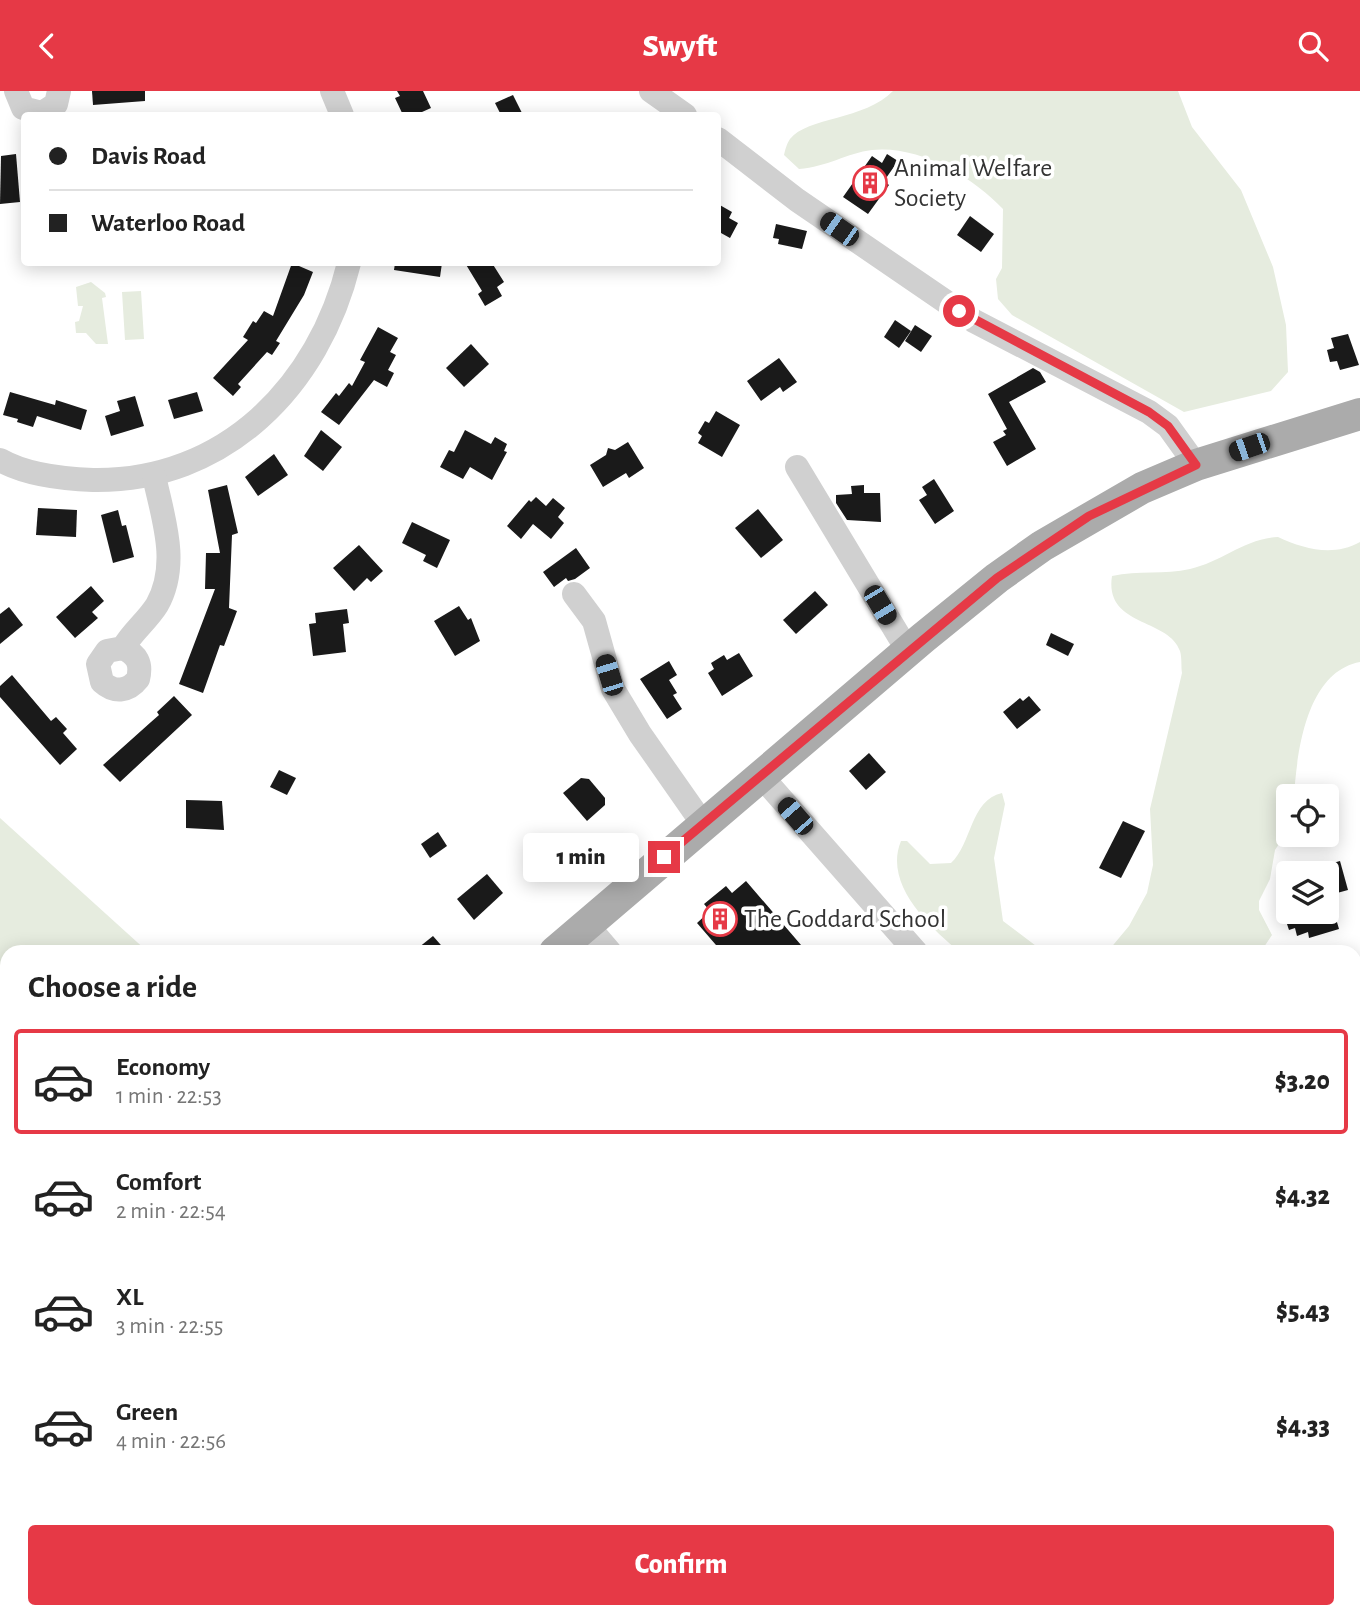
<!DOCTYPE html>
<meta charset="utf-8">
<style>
body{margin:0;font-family:"Alegreya Sans",sans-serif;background:#f2f2f2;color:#222;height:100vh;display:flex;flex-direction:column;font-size:26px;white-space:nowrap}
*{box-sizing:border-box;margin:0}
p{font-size:23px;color:#767676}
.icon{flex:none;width:38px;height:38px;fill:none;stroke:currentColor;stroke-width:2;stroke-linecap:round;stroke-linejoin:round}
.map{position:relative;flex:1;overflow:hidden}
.details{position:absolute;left:0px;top:854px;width:1362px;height:674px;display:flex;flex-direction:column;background:#fff;border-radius:21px 21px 0 0;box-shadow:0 4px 18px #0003}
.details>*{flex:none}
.banner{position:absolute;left:21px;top:21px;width:700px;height:154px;border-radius:7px;box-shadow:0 4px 18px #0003;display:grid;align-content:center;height:154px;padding:0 28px;background:#fff}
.fabs{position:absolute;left:1276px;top:693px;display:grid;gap:14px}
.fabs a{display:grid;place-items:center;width:63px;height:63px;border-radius:7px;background:#fff;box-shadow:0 4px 18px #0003;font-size:35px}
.end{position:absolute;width:32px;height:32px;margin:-16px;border:9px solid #e63946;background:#fff;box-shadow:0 0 0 4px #fff}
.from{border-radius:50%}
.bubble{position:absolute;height:49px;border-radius:7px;background:#fff;box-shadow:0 4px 18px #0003;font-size:23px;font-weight:800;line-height:49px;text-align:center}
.car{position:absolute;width:21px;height:42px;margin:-21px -10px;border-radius:9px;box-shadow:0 0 5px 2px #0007;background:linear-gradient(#222 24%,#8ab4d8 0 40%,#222 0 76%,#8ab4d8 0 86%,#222 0)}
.banner b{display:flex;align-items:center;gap:24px;height:66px;font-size:26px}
.banner b+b{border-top:2px solid #e0e0e0}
.banner i{width:18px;height:18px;background:#222}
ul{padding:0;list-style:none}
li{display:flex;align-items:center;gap:21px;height:105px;margin:0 14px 10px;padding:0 14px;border:4px solid transparent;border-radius:7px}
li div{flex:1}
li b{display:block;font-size:26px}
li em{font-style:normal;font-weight:800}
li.selected{border-color:#e63946}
li>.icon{width:63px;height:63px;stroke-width:1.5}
h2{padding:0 28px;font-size:32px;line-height:84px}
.button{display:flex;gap:14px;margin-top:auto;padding:14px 28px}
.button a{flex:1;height:80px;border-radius:7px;background:#e63946;color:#fff;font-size:28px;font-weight:800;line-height:80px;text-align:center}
header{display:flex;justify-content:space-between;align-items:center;height:91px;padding:0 28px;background:#e63946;color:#fff;font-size:32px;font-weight:800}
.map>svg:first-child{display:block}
.green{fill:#e6ecdf}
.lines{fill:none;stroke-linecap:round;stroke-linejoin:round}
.stream{stroke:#cfe2ee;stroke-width:5}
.building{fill:#1a1a1a}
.minor{stroke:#d0d0d0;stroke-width:24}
.major{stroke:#ababab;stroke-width:32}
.route{stroke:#e63946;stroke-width:9}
.labels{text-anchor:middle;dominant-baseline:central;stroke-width:7;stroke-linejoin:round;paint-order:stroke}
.poi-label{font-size:26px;fill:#333;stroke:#fff;text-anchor:start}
</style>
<header><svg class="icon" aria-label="back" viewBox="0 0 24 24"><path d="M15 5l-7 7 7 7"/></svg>Swyft<svg class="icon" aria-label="search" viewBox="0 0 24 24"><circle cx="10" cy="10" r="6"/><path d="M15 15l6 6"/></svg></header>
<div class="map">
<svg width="1360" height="1527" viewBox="0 0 1360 1527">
<rect width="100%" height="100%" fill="#fff"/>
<g class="green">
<path d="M893 0H1178L1192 36 1241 99 1273 176 1286 234 1288 281 1271 300 1184 321 1012 224 998 208 996 188 1002 177 1003 118C973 86 919 54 872 59 847 62 827 76 799 78L784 64C785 59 787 52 790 48 807 26 865 29 893 0Z"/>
<path d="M91 191 105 202 106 206 102 207 108 253H96L86 242H76L75 231 79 230 83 215H78L76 196Z"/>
<path d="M141 200 144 248 125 249 122 201Z"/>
<path d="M1278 446C1304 458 1333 466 1360 451V571C1306 581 1297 662 1294 705H1288V739L1275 759 1270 788 1259 810V819L1272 844 1262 859 1257 861H1102L1109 859 1129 835 1147 802 1153 774 1150 718 1182 582C1181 576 1182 566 1180 560 1169 527 1104 536 1112 485 1138 479 1165 484 1190 478 1222 471 1244 448 1278 446Z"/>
<path d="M1002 702 1005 713 994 767 1003 830 1044 861H960C930 837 883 793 901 750H907L930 773 951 772C972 753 970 709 1002 702Z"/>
<path d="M0 727 148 861H7V971L0 965Z"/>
<path d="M0 1397 7 1402V1521H98L103 1527 0 1526Z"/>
<path d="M562 1521H611L617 1527H565Z"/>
<path d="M618 1521H1133V1527H626Z"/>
</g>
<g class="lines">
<path class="stream" d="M602 1521 604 1527"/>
</g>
<g class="building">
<path d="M92 0H145V10L93 14Z"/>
<path d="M397 0H423L431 17 422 21 424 24H403L395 7 400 5Z"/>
<path d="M513 4 523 24H501L495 12Z"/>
<path d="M16 63 20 111 0 113 1 65Z"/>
<path d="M887 63 898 70 884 90 889 94 868 123 843 106 872 65 882 72Z"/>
<path d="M718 113 732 121 729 127 738 132 730 147 721 142 718 147Z"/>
<path d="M970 125 994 143 981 161 957 144Z"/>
<path d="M776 133 807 140 802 158 778 153 779 148 773 147Z"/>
<path d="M292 172 313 181 304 204 276 250 280 252 272 264 267 261 238 293 241 296 233 305 213 287 248 249 243 246 253 230 256 232 264 220 273 225Z"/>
<path d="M395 172H442L440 186 394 179Z"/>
<path d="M465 172H492L504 191 497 196 502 205 485 215 478 203 482 200Z"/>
<path d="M895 229 911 240 899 257 884 246Z"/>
<path d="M915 234 932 245 921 261 905 250Z"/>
<path d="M378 236 398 247 390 261 396 264 388 279 394 282 387 296 374 289 339 334 321 321 336 302 339 305 349 292 352 295 365 271 360 269Z"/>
<path d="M1348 243 1359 274 1340 279 1337 270 1330 271 1327 259 1334 257 1331 247Z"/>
<path d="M471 253 489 273 464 296 446 277Z"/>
<path d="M779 267 797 291 783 301 780 296 761 310 747 290Z"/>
<path d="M1033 277 1040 281 1046 291 1009 311 1036 358 1007 375 993 351 1006 344 1003 340 1007 338 988 303Z"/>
<path d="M10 301 55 314 56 309 87 319 81 339 37 325 33 336 17 331 18 328 3 324Z"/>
<path d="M197 301 203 320 174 328 168 309Z"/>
<path d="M135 305 144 335 111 345 105 325 120 320 117 310Z"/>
<path d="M716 320 740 334 722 366 698 352 702 345 698 342 705 330 709 332Z"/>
<path d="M321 339 342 356 323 380 304 365Z"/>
<path d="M465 339 491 353 495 346 507 353 504 360 507 361 492 389 470 376 463 388 440 376 449 359 454 361Z"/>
<path d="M628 351 644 377 629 387 626 382 603 396 590 374 606 364 608 357 615 359Z"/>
<path d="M274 363 288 384 258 405 245 386Z"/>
<path d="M934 388 954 420 935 433 919 409 927 404 922 396Z"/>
<path d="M227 394 238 442 232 444 229 517 237 520 224 555 220 554 203 602 179 593 215 498H205L206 462H220L208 399Z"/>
<path d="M864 394V402H880L881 431 847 429 836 412V404L852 403 851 395Z"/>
<path d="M536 406 546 415 553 407 565 417 558 426 564 432 551 448 533 433 521 448 507 435 529 409 531 411Z"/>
<path d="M38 417 77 419 76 446 36 444Z"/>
<path d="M758 418 783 449 761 467 735 437Z"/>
<path d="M118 419 122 435 126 434 134 466 113 472 101 424Z"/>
<path d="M412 431 450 449 437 477 423 470 426 464 402 452Z"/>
<path d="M359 454 383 480 371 491 367 487 354 500 333 477Z"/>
<path d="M576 457 590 477 575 488 568 490 566 487 554 496 543 481Z"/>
<path d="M91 495 104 510 92 521 98 527 75 547 56 526Z"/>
<path d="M815 500 828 514 796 543 783 529Z"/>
<path d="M459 515 468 529 471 527 480 550 455 565 434 530Z"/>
<path d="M9 516 23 534 0 553V523Z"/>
<path d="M347 518 349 532 343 533 346 561 313 565 309 533 316 532 315 522Z"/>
<path d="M1051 542 1074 553 1068 565 1046 554Z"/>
<path d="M739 562 753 585 722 605 708 582 714 578 711 572 724 564 727 569Z"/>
<path d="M669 570 677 584 669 589 677 602 673 604 682 618 667 628 640 588Z"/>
<path d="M12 584 51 630 56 626 67 638 63 642 77 658 60 674 0 606V595Z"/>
<path d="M174 605 192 624 120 691 103 674 151 631 159 624 157 621Z"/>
<path d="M1029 605 1041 619 1017 638 1003 621 1020 607 1023 610Z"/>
<path d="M869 662 886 681 866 699 849 680Z"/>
<path d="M279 679 296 687 287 704 270 696Z"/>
<path d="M581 687 589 688 605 707V714L587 730 563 702Z"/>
<path d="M186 709 222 710 224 739 186 737Z"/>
<path d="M1123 730 1145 740 1121 787 1099 777Z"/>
<path d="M438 741 447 755 430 767 421 753Z"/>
<path d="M1340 770 1348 799 1326 805V774Z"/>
<path d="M487 783 503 802 474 829 457 808Z"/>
<path d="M746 790 807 861H722L697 832 710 820 704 813 726 795 732 802Z"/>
<path d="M1283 821H1334L1339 838 1309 847 1308 841 1297 845 1295 837 1289 839Z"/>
<path d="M433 845 447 861H413Z"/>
</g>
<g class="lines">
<g class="minor">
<path d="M16 0 23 17 42 22 56 13 59 0"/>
<path d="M332 0 342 24"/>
<path d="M651 0 685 24"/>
<path d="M718 48 797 109 974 230 1149 321 1168 335 1196 374"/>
<path d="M0 369C26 384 63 388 93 389 225 391 319 295 349 172"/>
<path d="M797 376 908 560"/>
<path d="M574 503 594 530 613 598 640 643 703 733"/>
<path d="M123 557 107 560 98 573 102 591C114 602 128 601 138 588 142 572 137 564 123 557 132 541 147 530 157 514 180 473 163 427 154 385"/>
<path d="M762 686 916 861"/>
<path d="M587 834 610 861"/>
<path d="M1354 1363 1360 1369"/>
<path d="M0 1371 7 1380"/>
<path d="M118 1521 123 1527"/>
<path d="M327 1521 332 1527"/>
<path d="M406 1521 411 1527"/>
<path d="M531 1521 532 1527"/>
<path d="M250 1527 258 1521"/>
<path d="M454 1527 461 1521"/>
</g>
<g class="major">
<path d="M555 861 923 547 997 487 1042 455 1142 397 1196 374 1360 323"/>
<path d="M0 1325 7 1320"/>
</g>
</g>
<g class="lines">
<path class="route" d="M664 766 997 487 1089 425 1196 374 1168 335 1149 321 959 220"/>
</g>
<defs>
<g id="building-ring" transform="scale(1.75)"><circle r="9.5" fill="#fff" stroke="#e63946" stroke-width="1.5"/><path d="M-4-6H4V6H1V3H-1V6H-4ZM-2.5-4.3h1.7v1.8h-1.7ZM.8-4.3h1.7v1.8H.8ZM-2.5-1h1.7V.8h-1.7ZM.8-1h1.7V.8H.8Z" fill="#e63946"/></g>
</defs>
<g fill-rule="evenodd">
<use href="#building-ring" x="870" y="92"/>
<use href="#building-ring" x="720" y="828"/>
</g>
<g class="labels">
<g class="poi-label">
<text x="894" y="77">Animal Welfare<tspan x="894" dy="30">Society</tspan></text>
<text x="744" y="828">The Goddard School</text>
</g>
</g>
</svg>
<div class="fabs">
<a><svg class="icon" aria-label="locate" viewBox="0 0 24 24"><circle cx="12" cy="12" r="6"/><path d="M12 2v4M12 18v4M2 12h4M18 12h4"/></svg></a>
<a><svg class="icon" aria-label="layers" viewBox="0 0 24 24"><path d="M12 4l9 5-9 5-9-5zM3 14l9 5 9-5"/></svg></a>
</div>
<i class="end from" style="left:959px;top:220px"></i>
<i class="end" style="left:664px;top:766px"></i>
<div class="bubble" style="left:523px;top:742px;width:116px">1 min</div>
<i class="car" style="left:839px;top:138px;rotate:305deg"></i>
<i class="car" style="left:1249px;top:356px;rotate:251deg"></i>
<i class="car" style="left:880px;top:514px;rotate:149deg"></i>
<i class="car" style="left:609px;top:584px;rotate:343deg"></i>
<i class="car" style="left:795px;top:725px;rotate:319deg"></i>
<div class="banner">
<b><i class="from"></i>Davis Road</b>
<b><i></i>Waterloo Road</b>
</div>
<section class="details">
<h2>Choose a ride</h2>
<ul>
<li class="selected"><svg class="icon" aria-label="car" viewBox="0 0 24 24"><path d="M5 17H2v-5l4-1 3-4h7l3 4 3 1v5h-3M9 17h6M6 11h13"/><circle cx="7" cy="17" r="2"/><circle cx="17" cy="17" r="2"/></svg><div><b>Economy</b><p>1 min · 22:53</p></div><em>$3.20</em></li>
<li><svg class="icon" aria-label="car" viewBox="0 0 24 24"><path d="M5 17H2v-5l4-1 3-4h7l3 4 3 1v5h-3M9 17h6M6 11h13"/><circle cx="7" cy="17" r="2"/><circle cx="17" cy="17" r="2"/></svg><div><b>Comfort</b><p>2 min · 22:54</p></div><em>$4.32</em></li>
<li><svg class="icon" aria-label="car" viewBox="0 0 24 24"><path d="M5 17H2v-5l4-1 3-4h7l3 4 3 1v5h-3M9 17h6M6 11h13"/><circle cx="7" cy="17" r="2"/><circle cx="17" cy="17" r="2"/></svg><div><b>XL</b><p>3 min · 22:55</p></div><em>$5.43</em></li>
<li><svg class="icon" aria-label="car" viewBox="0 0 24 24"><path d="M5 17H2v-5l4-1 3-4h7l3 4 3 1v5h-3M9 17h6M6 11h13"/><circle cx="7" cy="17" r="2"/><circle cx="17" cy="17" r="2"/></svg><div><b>Green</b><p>4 min · 22:56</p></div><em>$4.33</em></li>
</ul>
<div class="button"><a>Confirm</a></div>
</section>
</div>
